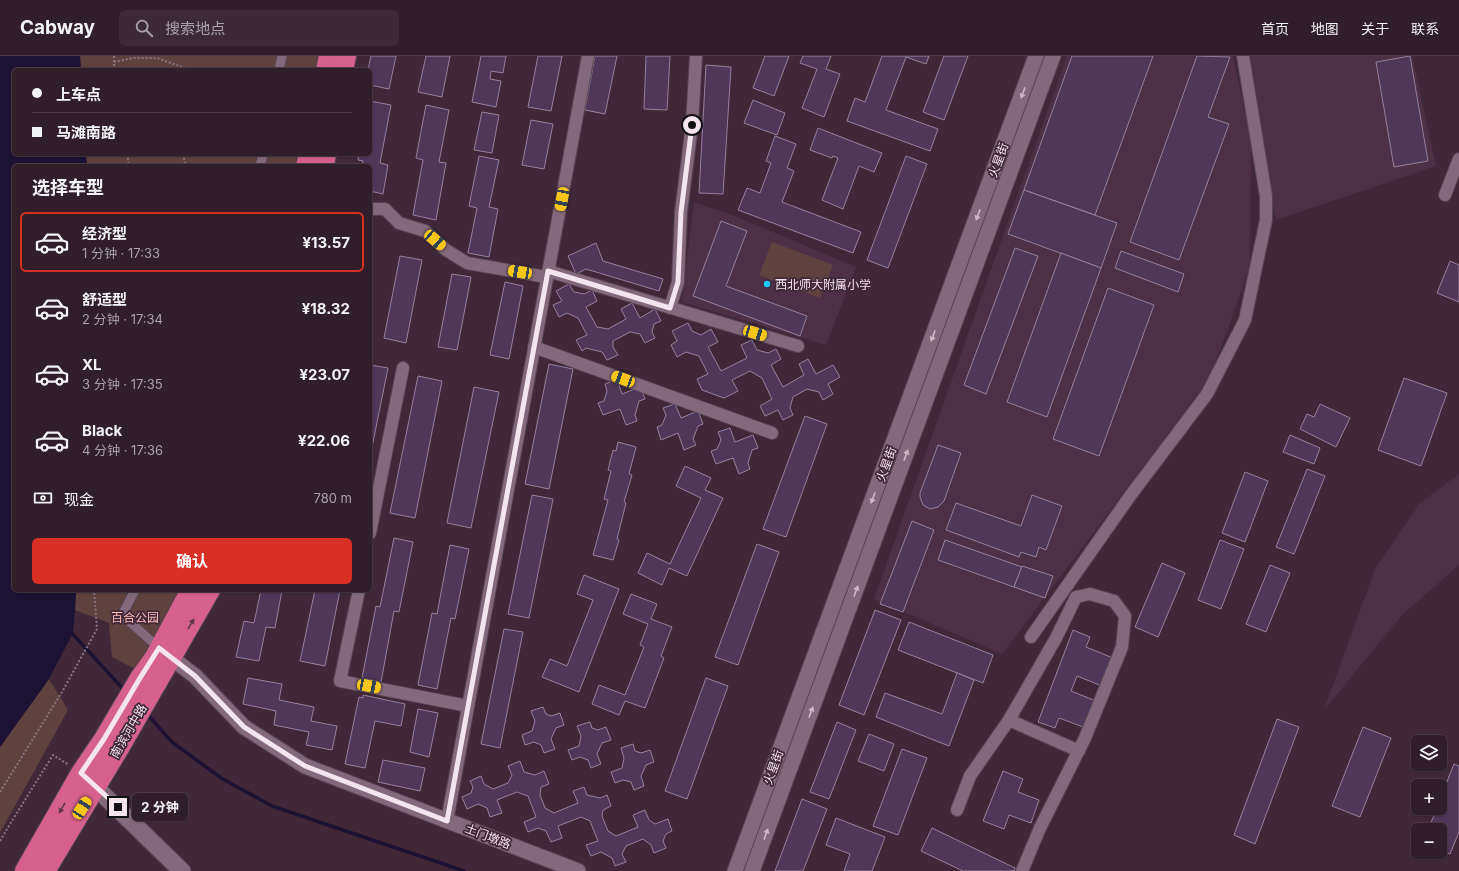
<!DOCTYPE html>
<html lang="zh">
<meta charset="utf-8">
<style>
body{margin:0;font-family:Inter,"Noto Sans SC",sans-serif;background:#3c2b37;color:#f1f3f6;height:100vh;display:flex;flex-direction:column;font-size:15px;white-space:nowrap}
*{box-sizing:border-box;margin:0}
p{font-size:13px;color:#a8a2a9}
.icon{flex:none;width:22px;height:22px;fill:none;stroke:currentColor;stroke-width:2;stroke-linecap:round;stroke-linejoin:round}
.map{position:relative;flex:1;overflow:hidden}
.sheet{position:absolute;left:12px;top:108px;width:360px;height:428px;display:flex;flex-direction:column;background:#301e2b;border-radius:6px;box-shadow:0 1px 3px #0004,0 0 0 1px #4b3c47}
.sheet>*{flex:none}
.banner{position:absolute;left:12px;top:12px;width:360px;height:88px;border-radius:6px;box-shadow:0 1px 3px #0004,0 0 0 1px #4b3c47;display:grid;align-content:center;height:88px;padding:0 20px;background:#301e2b}
.buttons{position:absolute;left:1411px;top:679px;display:grid;gap:8px}
.buttons a{display:grid;place-items:center;width:36px;height:36px;border-radius:6px;background:#301e2b;box-shadow:0 1px 3px #0004,0 0 0 1px #4b3c47;font-size:20px}
.end{position:absolute;width:18px;height:18px;margin:-9px;border:5px solid #f4e4ee;background:#111;box-shadow:0 0 0 2px #111}
.from{border-radius:50%}
.bubble{position:absolute;height:28px;border-radius:6px;background:#301e2b;box-shadow:0 1px 3px #0004,0 0 0 1px #4b3c47;font-size:13px;font-weight:700;line-height:28px;text-align:center}
.car{position:absolute;width:12px;height:24px;margin:-12px -6px;border-radius:5px;box-shadow:0 0 3px 1px #0007;background:linear-gradient(#f5c518 24%,#345 0 40%,#f5c518 0 76%,#345 0 86%,#f5c518 0)}
.banner b{display:flex;align-items:center;gap:14px;height:38px;font-size:15px}
.banner b+b{border-top:1px solid #4b3c47}
.banner i{width:10px;height:10px;background:#f1f3f6}
ul{padding:0;list-style:none}
li{display:flex;align-items:center;gap:12px;height:60px;margin:0 8px 6px;padding:0 12px;border:2px solid transparent;border-radius:6px}
li div{flex:1}
li b{display:block;font-size:15px}
li em{font-style:normal;font-weight:700}
li.current{border-color:#d93025}
li>.icon{width:36px;height:36px;stroke-width:1.5}
h2{padding:0 20px;font-size:18px;line-height:48px}
.pay{display:flex;align-items:center;gap:10px;height:44px;padding:0 20px;font-size:15px}
.pay p{margin-inline-start:auto}
.cta{display:flex;gap:8px;margin-top:auto;padding:8px 20px}
.cta a{flex:1;height:46px;border-radius:6px;background:#d93025;color:#fff;font-size:16px;font-weight:700;line-height:46px;text-align:center}
header{display:flex;align-items:center;gap:24px;box-sizing:border-box;height:56px;padding:0 20px;background:#301e2b;border-bottom:1px solid #4b3c47}
header strong{font-size:19px}
nav{display:flex;gap:22px;margin-inline-start:auto;font-size:14px}
.search{width:280px;height:36px;background:#3c2b37;display:flex;align-items:center;gap:10px;box-sizing:border-box;padding:0 14px;border-radius:6px;color:#a8a2a9;font-size:15px}
.map>svg:first-child{display:block}
.built{fill:#4d3045}
.green{fill:#5f413f}
.water{fill:#1c1233}
.lines{fill:none;stroke-linecap:round;stroke-linejoin:round}
.stream{stroke:#1c1233;stroke-width:3.5}
.building{fill:#4f3759;stroke:#94819b}
.pedestrian-casing{stroke:#574451;stroke-width:11}
.minor-casing{stroke:#574451;stroke-width:14}
.tertiary-casing{stroke:#574451;stroke-width:17}
.secondary-casing{stroke:#574451;stroke-width:19}
.trunk-casing{stroke:#574451;stroke-width:22}
.path{stroke:#897482;stroke-width:2;stroke-dasharray:2 2;stroke-linecap:butt}
.pedestrian{stroke:#84687b;stroke-width:9}
.minor{stroke:#84687b;stroke-width:12}
.tertiary{stroke:#84687b;stroke-width:15}
.secondary{stroke:#84687b;stroke-width:17}
.trunk{stroke:#d6618c;stroke-width:20}
.oneway{fill:#cdb9c6}
.oneway2{fill:#66364e}
.route{stroke:#f4e4ee;stroke-width:5}
.poi-dot{fill:#20c9fd;stroke:#402839;stroke-width:1.5}
.labels{text-anchor:middle;dominant-baseline:central;stroke-width:3.5;stroke-linejoin:round;paint-order:stroke}
.street-label{font-size:12px;fill:#f4e4ee;stroke:#402839}
.poi-label{font-size:12px;fill:#f4e4ee;stroke:#402839;text-anchor:start}
.park-label{font-size:12px;fill:#fdbdb8;stroke:#402839}
</style>
<header>
<strong>Cabway</strong>
<div class="search"><svg class="icon" aria-label="search" viewBox="0 0 24 24"><circle cx="10" cy="10" r="6"/><path d="M15 15l6 6"/></svg>搜索地点</div>
<nav><a>首页</a><a>地图</a><a>关于</a><a>联系</a></nav>
</header>
<div class="map">
<svg width="1459" height="815" viewBox="0 0 1459 815">
<rect width="100%" height="100%" fill="#402839"/>
<g class="built">
<path d="M1067 0H1233L1251 84 1250 211 1210 322 1002 598 874 543Z"/>
<path d="M1240 0H1412L1436 110 1276 164Z"/>
<path d="M694 146 732 159 856 211 826 289 682 246Z"/>
<path d="M1459 418V509L1402 559 1324 654 1375 513 1420 447Z"/>
</g>
<g class="green">
<path d="M80 0H319L316 14H81Z"/>
<path d="M86 98H299L296 110H87Z"/>
<path d="M772 186 833 209 820 242 759 219Z"/>
<path d="M76 534H182L135 613 112 601 109 567 75 554Z"/>
<path d="M49 623 68 654 0 777V691Z"/>
</g>
<path class="water" d="M0 0H80L81 14H14V98H86L87 110H14V534H76L75 554 73 577 49 623 0 691Z"/>
<g class="lines">
<g class="stream">
<path d="M70 575 125 635"/>
<path d="M147 658 172 686 221 722 272 750 464 815"/>
</g>
</g>
<g class="building">
<path d="M371 0H396L389 33 370 29V14H368Z"/>
<path d="M426 0H450L442 41 418 36Z"/>
<path d="M481 0H506L503 17 491 15 490 23 501 25 496 51 472 46Z"/>
<path d="M538 0H562L551 55 528 51Z"/>
<path d="M595 0H617L605 58 585 54Z"/>
<path d="M646 0H670L667 54 644 53Z"/>
<path d="M765 0H789L774 40 753 32Z"/>
<path d="M803 0H831L826 13 840 18 824 61 802 52 817 13 800 7Z"/>
<path d="M882 0H929L926 8 906 1 886 54 938 73 930 95 847 65 855 42 865 46Z"/>
<path d="M944 0H968L944 64 923 56Z"/>
<path d="M1072 0H1153L1095 159 1024 134Z"/>
<path d="M1197 0 1230 1 1208 61 1229 68 1179 204 1130 186Z"/>
<path d="M1410 0 1428 105 1394 111 1376 6Z"/>
<path d="M706 9 731 11 723 138 699 137Z"/>
<path d="M753 44 785 57 777 79 744 67Z"/>
<path d="M370 45 391 49 380 107 388 109 383 138 370 135V110H362L363 105 358 104 359 98H370Z"/>
<path d="M426 49 449 54 439 106 446 107 436 164 413 159 423 104 416 102Z"/>
<path d="M482 56 499 59 492 97 474 94Z"/>
<path d="M531 64 553 68 544 113 522 109Z"/>
<path d="M818 72 882 97 874 116 859 110 843 153 822 144 838 102 833 100 832 102 810 94Z"/>
<path d="M775 80 796 88 787 112 794 115 782 146 861 176 853 197 738 154 747 132 760 137 771 107 766 105Z"/>
<path d="M479 100 499 104 489 151 498 153 489 201 468 197 477 152 469 150Z"/>
<path d="M906 100 927 108 888 212 867 204Z"/>
<path d="M1024 134 1117 167 1101 212 1008 178Z"/>
<path d="M721 165 747 175 726 230 807 260 800 280 693 240Z"/>
<path d="M596 187 603 205 663 223 659 235 586 213 576 218 568 200Z"/>
<path d="M1015 192 1038 200 986 338 964 329Z"/>
<path d="M1121 195 1184 218 1178 236 1115 212Z"/>
<path d="M1061 197 1101 212 1047 361 1007 346Z"/>
<path d="M400 200 422 204 406 287 384 282Z"/>
<path d="M1450 205 1459 209V246L1437 237Z"/>
<path d="M452 218 471 221 457 294 438 291Z"/>
<path d="M505 226 523 230 509 303 490 299Z"/>
<path d="M569 228 574 236 584 238 592 234 597 245 586 251 597 271 608 273 626 263 621 253 632 247 640 262 655 253 661 265 654 268 652 276 655 282 645 287 640 278 630 276 613 285V291L618 299 607 304 602 296 586 292 582 295 576 284 587 279 578 262 567 257 559 261 553 249 562 245 556 235Z"/>
<path d="M1108 232 1154 249 1099 400 1053 383Z"/>
<path d="M688 267 692 275 701 279 711 273 718 286 708 291 721 315 747 302 741 289 752 284 757 294 768 297 776 293 781 303 771 309 783 331 804 319 799 308 808 303 816 318 833 309 840 321 828 328 833 338 823 344 819 336 807 333 793 341 790 352 793 359 783 364 778 354 765 360 760 350 772 343 762 322 750 315 732 324 738 335 724 342 702 334 697 323 708 318 699 300 686 296 677 301 671 289 677 285 672 275Z"/>
<path d="M549 308 573 313 549 433 525 428Z"/>
<path d="M370 309 388 312 370 401Z"/>
<path d="M418 320 442 325 415 462 390 457Z"/>
<path d="M1404 322 1447 337 1421 410 1378 394Z"/>
<path d="M617 323 622 338 640 331 645 343 639 345 635 359 637 365 626 369 620 353 603 359 598 347 604 345 607 335 605 328Z"/>
<path d="M474 331 499 336 471 472 447 467Z"/>
<path d="M675 348 681 362 698 355 703 368 698 370 693 383 696 389 684 394 678 377 661 384 657 371 662 369 666 359 663 352Z"/>
<path d="M1320 348 1350 362 1336 391 1300 373 1307 358 1314 361Z"/>
<path d="M805 360 827 368 786 481 763 473Z"/>
<path d="M730 372 735 386 753 379 758 392 752 394 748 407 750 413 739 418 733 402 716 408 711 395 717 393 721 384 718 376Z"/>
<path d="M1290 379 1320 392 1314 408 1283 396Z"/>
<path d="M618 386 636 391 629 418 632 419 624 446 626 447 617 483 619 484 613 504 593 499 608 444 604 443 611 415 608 414 613 394 616 395Z"/>
<path d="M938 389 961 397 944 445 938 451 930 453 923 449 920 441V437Z"/>
<path d="M685 410 711 422 705 434 723 442 687 520 669 512 662 529 638 517 647 497 670 508 701 442 676 430Z"/>
<path d="M1307 413 1325 420 1294 498 1276 491Z"/>
<path d="M1245 416 1268 425 1245 486 1222 477Z"/>
<path d="M532 439 553 443 529 562 508 558Z"/>
<path d="M1032 439 1062 450 1046 494 1039 491 1036 501 1021 496 1019 501 946 474 956 447 1021 470Z"/>
<path d="M912 465 934 474 903 556 880 548Z"/>
<path d="M394 482 413 486 399 556 394 555 381 626 362 622 376 550 380 551Z"/>
<path d="M945 484 1022 511 1014 531 938 504Z"/>
<path d="M1220 484 1244 493 1221 553 1198 544Z"/>
<path d="M757 488 779 496 738 609 715 601Z"/>
<path d="M450 489 469 493 455 563 451 562 437 633 418 629 432 557 437 558Z"/>
<path d="M1162 507 1185 517 1158 581 1135 571Z"/>
<path d="M1270 509 1290 517 1266 576 1246 568Z"/>
<path d="M1022 510 1053 520 1045 542 1014 531Z"/>
<path d="M584 519 619 533 579 636 542 621 550 603 567 610 593 544 577 538Z"/>
<path d="M261 534H282L275 572 266 571 259 605 236 601 244 565 254 567Z"/>
<path d="M315 534H340L325 610 300 605Z"/>
<path d="M631 538 657 548 651 563 672 571 661 600 664 602 645 652 625 645 619 659 592 648 599 629 625 639 644 591 640 589 648 568 623 558Z"/>
<path d="M875 554 901 564 864 659 839 649Z"/>
<path d="M909 566 993 599 983 627 898 594Z"/>
<path d="M504 573 523 576 500 692 481 688Z"/>
<path d="M1073 574 1090 581 1086 591 1113 602 1102 630 1077 620 1071 635 1096 645 1086 672 1059 662 1055 672 1038 666Z"/>
<path d="M957 617 974 624 949 690 876 661 885 637 942 658Z"/>
<path d="M248 622 282 628 279 644 314 651 311 665 337 670 332 694 306 689 309 676 274 669 276 655 243 648Z"/>
<path d="M706 622 728 630 687 743 665 735Z"/>
<path d="M363 639 405 648 401 670 375 665 365 712 345 708 359 641 363 642Z"/>
<path d="M543 651 546 658 551 660 560 657 564 669 556 672 551 683 555 693 544 697 541 689 534 686 525 689 522 679 532 675 535 665 531 655Z"/>
<path d="M418 653 438 657 429 701 410 696Z"/>
<path d="M1277 663 1299 671 1255 788 1234 779Z"/>
<path d="M590 666 592 672 598 674 606 671 611 684 602 687 597 698 601 708 591 712 588 704 580 701 572 704 568 694 579 690 581 680 577 670Z"/>
<path d="M837 666 856 674 829 743 810 736Z"/>
<path d="M1363 671 1391 682 1360 761 1332 750Z"/>
<path d="M869 678 894 688 884 715 858 705Z"/>
<path d="M633 688 635 695 641 697 650 694 654 706 646 709 641 720 644 730 634 734 631 726 623 724 615 727 611 716 622 712 624 702 621 692Z"/>
<path d="M902 693 927 702 898 779 873 770Z"/>
<path d="M383 704 425 712 420 735 378 726Z"/>
<path d="M520 705 524 716 535 719 544 715 549 728 541 731 540 739 545 752 554 757 578 747 573 735 584 731 587 739 600 742 607 739 611 750 603 754 602 760 608 775 616 780 638 771 633 759 645 754 649 764 655 768 668 763 672 775 666 778 663 785 666 792 654 797 651 789 643 783 626 790 622 798 626 806 615 810 612 802 601 796 591 800 586 789 598 785 590 765 581 761 558 770 562 782 551 786 546 775 538 772 528 776 524 766 536 761 528 740 517 736 497 744 502 757 490 761 487 752 478 748 467 753 462 741 471 737 473 731 470 725 481 720 484 728 493 733 508 727 512 719 508 710Z"/>
<path d="M1454 708 1459 710V776L1450 798 1440 794V774H1428L1437 752H1440V743Z"/>
<path d="M1003 715 1023 723 1018 736 1039 744 1031 767 1009 759 1004 773 983 765Z"/>
<path d="M802 743 827 753 803 815H775Z"/>
<path d="M836 762 885 781 872 815H844L850 798 826 789Z"/>
<path d="M932 772 1015 812 1014 815H963L921 795Z"/>
</g>
<g class="lines">
<g class="pedestrian-casing">
<g id="pedestrian">
<path d="M279 14 282 0"/>
<path d="M260 110 263 98"/>
<path d="M135 534 122 559 159 592"/>
</g>
</g>
<g class="minor-casing">
<g id="minor">
<path d="M1445 139 1459 103"/>
<path d="M370 153H385L399 167 425 175 446 194 467 207 546 221"/>
<path d="M548 215 798 290"/>
<path d="M670 252 678 226 681 156 692 69 696 0"/>
<path d="M534 291 772 377"/>
<path d="M370 477 403 312"/>
<path d="M359 534 340 625 468 650"/>
<path d="M1031 581 1130 440 1207 338 1245 264 1266 164V140L1243 0"/>
<path d="M1009 664 1079 695"/>
<path d="M957 754 970 720 1009 664 1056 582 1076 541 1090 538 1114 545 1125 560 1122 591 1085 682 1040 772 1022 815"/>
<path d="M447 765 588 0"/>
</g>
</g>
<g class="tertiary-casing">
<g id="tertiary">
<path d="M164 596 195 620 244 671 305 710 578 815"/>
<path d="M735 815 1036 0"/>
<path d="M752 815 1053 0"/>
</g>
</g>
<g class="secondary-casing">
<path id="secondary" d="M86 722 182 815"/>
</g>
<g class="trunk-casing">
<g id="trunk">
<path d="M326 14 329 0"/>
<path d="M343 14 346 0"/>
<path d="M306 110 309 98"/>
<path d="M324 110 326 98"/>
<path d="M25 815 81 717 104 683 140 622 155 601 191 534"/>
<path d="M45 815 119 692 210 534"/>
</g>
</g>
<g class="path">
<path d="M114 6 133 2H157L185 12 186 14"/>
<path d="M114 14V0"/>
<path d="M127 98 129 110"/>
<path d="M185 98 184 104 186 110"/>
<path d="M0 736 62 636 97 573 94 534"/>
<path d="M0 785 10 768 53 699 69 709"/>
</g>
<use href="#pedestrian" class="pedestrian"/>
<use href="#minor" class="minor"/>
<use href="#tertiary" class="tertiary"/>
<use href="#secondary" class="secondary"/>
<use href="#trunk" class="trunk"/>
</g>
<defs><path id="oneway-solid" d="M-6-.8H1V-3.2L6.5 0L1 3.2V.8H-6Z"/></defs>
<g class="oneway">
<use href="#oneway-solid" transform="translate(1023 37) rotate(110)"/>
<use href="#oneway-solid" transform="translate(978 159) rotate(110)"/>
<use href="#oneway-solid" transform="translate(933 280) rotate(110)"/>
<use href="#oneway-solid" transform="translate(906 399) rotate(-70)"/>
<use href="#oneway-solid" transform="translate(873 442) rotate(110)"/>
<use href="#oneway-solid" transform="translate(856 535) rotate(-70)"/>
<use href="#oneway-solid" transform="translate(811 656) rotate(-70)"/>
<use href="#oneway-solid" transform="translate(766 778) rotate(-70)"/>
</g>
<g class="oneway2">
<use href="#oneway-solid" transform="translate(191 568) rotate(-60)"/>
<use href="#oneway-solid" transform="translate(62 752) rotate(120)"/>
</g>
<g class="lines">
<path class="route" d="M118 751 81 717 104 683 140 622 159 592 195 620 244 671 305 710 447 765 548 215 670 252 678 226 681 156 692 69"/>
</g>
<circle class="poi-dot" cx="767" cy="228" r="4"/>
<g class="labels">
<g class="street-label">
<text transform="translate(998 104) rotate(-70)">火星街</text>
<text transform="translate(886 408) rotate(-70)">火星街</text>
<text transform="translate(128 675) rotate(-60)">南滨河中路</text>
<text transform="translate(773 711) rotate(-70)">火星街</text>
<text transform="translate(488 780) rotate(21)">土门墩路</text>
</g>
<g class="poi-label">
<text x="775" y="228">西北师大附属小学</text>
</g>
<g class="park-label">
<text x="135" y="561">百合公园</text>
</g>
</g>
</svg>
<div class="buttons">
<a><svg class="icon" aria-label="layers" viewBox="0 0 24 24"><path d="M12 4l9 5-9 5-9-5zM3 14l9 5 9-5"/></svg></a>
<a>+</a>
<a>−</a>
</div>
<i class="end from" style="left:692px;top:69px"></i>
<i class="end" style="left:118px;top:751px"></i>
<div class="bubble" style="left:132px;top:737px;width:56px">2 分钟</div>
<i class="car" style="left:562px;top:143px;rotate:191deg"></i>
<i class="car" style="left:435px;top:184px;rotate:131deg"></i>
<i class="car" style="left:520px;top:216px;rotate:280deg"></i>
<i class="car" style="left:755px;top:277px;rotate:106deg"></i>
<i class="car" style="left:623px;top:323px;rotate:290deg"></i>
<i class="car" style="left:369px;top:630px;rotate:101deg"></i>
<i class="car" style="left:82px;top:752px;rotate:33deg"></i>
<div class="banner">
<b><i class="from"></i>上车点</b>
<b><i></i>马滩南路</b>
</div>
<section class="sheet">
<h2>选择车型</h2>
<ul>
<li class="current"><svg class="icon" aria-label="car" viewBox="0 0 24 24"><path d="M5 17H2v-5l4-1 3-4h7l3 4 3 1v5h-3M9 17h6M6 11h13"/><circle cx="7" cy="17" r="2"/><circle cx="17" cy="17" r="2"/></svg><div><b>经济型</b><p>1 分钟 · 17:33</p></div><em>¥13.57</em></li>
<li><svg class="icon" aria-label="car" viewBox="0 0 24 24"><path d="M5 17H2v-5l4-1 3-4h7l3 4 3 1v5h-3M9 17h6M6 11h13"/><circle cx="7" cy="17" r="2"/><circle cx="17" cy="17" r="2"/></svg><div><b>舒适型</b><p>2 分钟 · 17:34</p></div><em>¥18.32</em></li>
<li><svg class="icon" aria-label="car" viewBox="0 0 24 24"><path d="M5 17H2v-5l4-1 3-4h7l3 4 3 1v5h-3M9 17h6M6 11h13"/><circle cx="7" cy="17" r="2"/><circle cx="17" cy="17" r="2"/></svg><div><b>XL</b><p>3 分钟 · 17:35</p></div><em>¥23.07</em></li>
<li><svg class="icon" aria-label="car" viewBox="0 0 24 24"><path d="M5 17H2v-5l4-1 3-4h7l3 4 3 1v5h-3M9 17h6M6 11h13"/><circle cx="7" cy="17" r="2"/><circle cx="17" cy="17" r="2"/></svg><div><b>Black</b><p>4 分钟 · 17:36</p></div><em>¥22.06</em></li>
</ul>
<div class="pay"><svg class="icon" aria-label="cash" viewBox="0 0 24 24"><path d="M3 7h18v10H3z"/><circle cx="12" cy="12" r="2"/></svg>现金<p>780 m</p></div>
<div class="cta"><a>确认</a></div>
</section>
</div>
